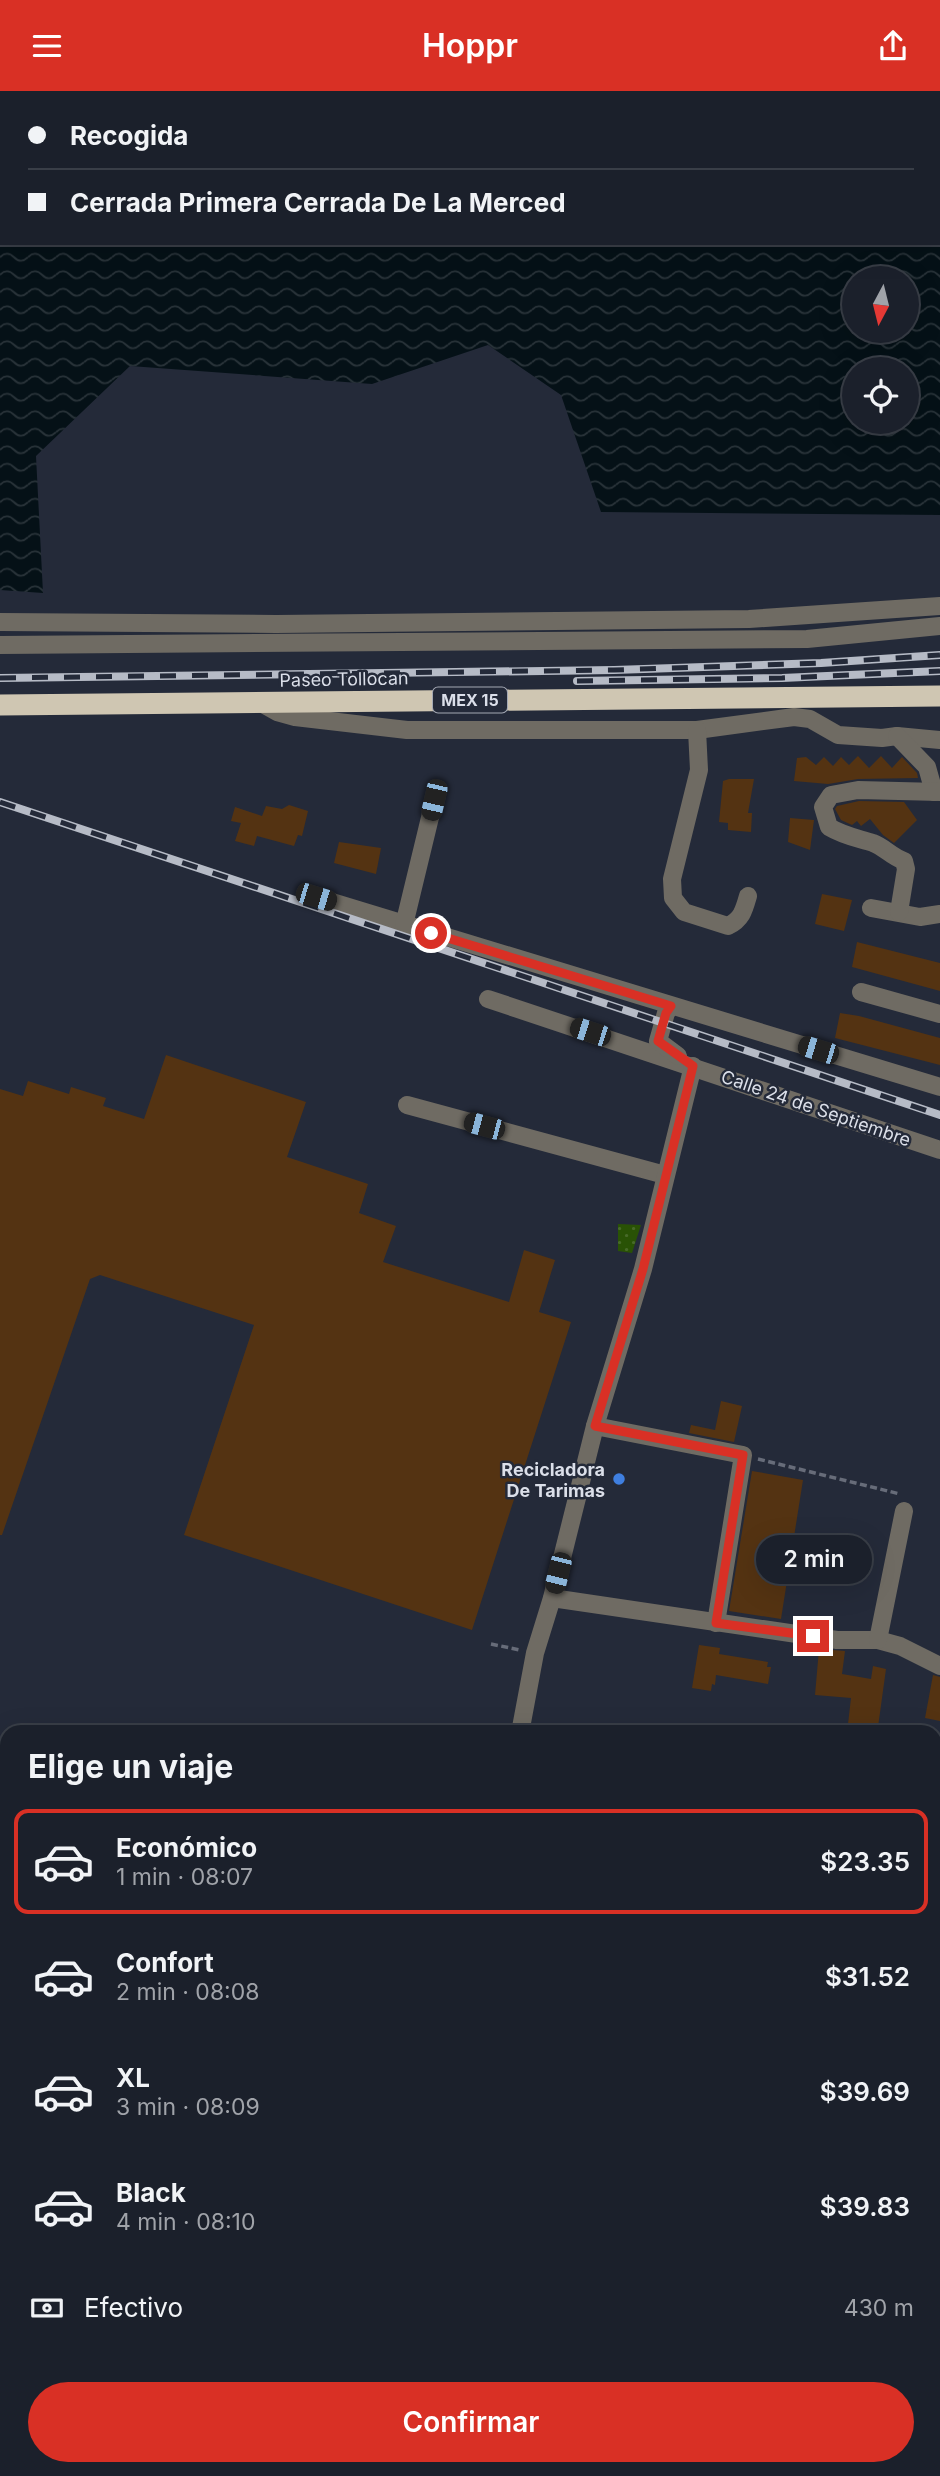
<!DOCTYPE html>
<html lang="es">
<meta charset="utf-8">
<style>
body{margin:0;font-family:Inter,sans-serif;background:#242833;color:#f1f3f6;height:100vh;display:flex;flex-direction:column;font-size:26px;white-space:nowrap}
*{box-sizing:border-box;margin:0}
p{font-size:23px;color:#a0a3a9}
.icon{flex:none;width:38px;height:38px;fill:none;stroke:currentColor;stroke-width:2;stroke-linecap:round;stroke-linejoin:round}
.map{position:relative;flex:1;overflow:hidden}
.drawer{position:absolute;left:0px;top:1634px;width:942px;height:751px;display:flex;flex-direction:column;background:#1b202b;border-radius:21px 21px 0 0;box-shadow:0 7px 28px #0002,0 0 0 2px #393e47}
.drawer>*{flex:none}
.guide{position:absolute;left:0px;top:0px;width:942px;height:154px;box-shadow:0 7px 28px #0002,0 0 0 2px #393e47;display:grid;align-content:center;height:154px;padding:0 28px;background:#1b202b}
.needle{width:46px;rotate:187deg}
.controls{position:absolute;left:842px;top:175px;display:grid;gap:14px}
.controls a{display:grid;place-items:center;width:77px;height:77px;border-radius:50%;background:#1b202b;box-shadow:0 7px 28px #0002,0 0 0 2px #393e47;font-size:35px}
.end{position:absolute;width:32px;height:32px;margin:-16px;border:9px solid #d93025;background:#fff;box-shadow:0 0 0 4px #fff}
.from{border-radius:50%}
.bubble{position:absolute;height:49px;border-radius:24px;background:#1b202b;box-shadow:0 7px 28px #0002,0 0 0 2px #393e47;font-size:23px;font-weight:600;line-height:49px;text-align:center}
.car{position:absolute;width:21px;height:42px;margin:-21px -10px;border-radius:9px;box-shadow:0 0 5px 2px #0007;background:linear-gradient(#222 24%,#8ab4d8 0 40%,#222 0 76%,#8ab4d8 0 86%,#222 0)}
.guide b{display:flex;align-items:center;gap:24px;height:66px;font-size:26px}
.guide b+b{border-top:2px solid #393e47}
.guide i{width:18px;height:18px;background:#f1f3f6}
ul{padding:0;list-style:none}
li{display:flex;align-items:center;gap:21px;height:105px;margin:0 14px 10px;padding:0 14px;border:4px solid transparent;border-radius:14px}
li div{flex:1}
li b{display:block;font-size:26px}
li em{font-style:normal;font-weight:600}
li.active{border-color:#d93025}
li>.icon{width:63px;height:63px;stroke-width:1.5}
h2{padding:0 28px;font-size:32px;line-height:84px}
.pay{display:flex;align-items:center;gap:18px;height:77px;padding:0 28px;font-size:26px}
.pay p{margin-inline-start:auto}
.primary-button{display:flex;gap:14px;margin-top:auto;padding:14px 28px}
.primary-button a{flex:1;height:80px;border-radius:42px;background:#d93025;color:#fff;font-size:28px;font-weight:600;line-height:80px;text-align:center}
header{display:flex;justify-content:space-between;align-items:center;height:91px;padding:0 28px;background:#d93025;color:#fff;font-size:32px;font-weight:600}
.map>svg:first-child{display:block}
.cemetery{fill:url(#cemetery-stones)}
.park{fill:url(#park-dots)}
.water{fill:url(#water-waves);fill-rule:evenodd}
.building{fill:#543312}
.lines{fill:none;stroke-linecap:round;stroke-linejoin:round}
.path{stroke:#676c79;stroke-width:3.5;stroke-dasharray:7 3.5;stroke-linecap:butt}
.minor{stroke:#6f6b63;stroke-width:18}
.major{stroke:#b3ac9c;stroke-width:18}
.highway{stroke:#cfc6b2;stroke-width:21}
.rail-casing{stroke:#b6bbc6;stroke-width:8}
.rail{stroke:#242a39;stroke-width:5;stroke-dasharray:16;stroke-linecap:butt}
.route{stroke:#d93025;stroke-width:9}
.shop-dot{fill:#3f7fe0;stroke:#242a39;stroke-width:2.5}
.labels{text-anchor:middle;dominant-baseline:central;stroke-width:5;stroke-linejoin:round;paint-order:stroke}
.shield{fill:#242a39;stroke:#a4a9b4;stroke-width:2}
.shield-label{font-size:16px;font-weight:bold;fill:#dbdfe9}
.street-label{font-size:18px;fill:#dbdfe9;stroke:#242a39}
.poi-label{font-size:18px;font-weight:bold;fill:#dbdfe9;stroke:#242a39;text-anchor:end}
</style>
<header><svg class="icon" aria-label="menu" viewBox="0 0 24 24"><path d="M4 6h16M4 12h16M4 18h16"/></svg>Hoppr<svg class="icon" aria-label="share" viewBox="0 0 24 24"><path d="M12 15V3M7 8l5-5 5 5M5 13v7h14v-7"/></svg></header>
<div class="map">
<svg width="940" height="2385" viewBox="0 0 940 2385">
<defs>
<pattern id="cemetery-stones" width="16" height="16" patternUnits="userSpaceOnUse" patternTransform="scale(1.75)"><rect width="16" height="16" fill="#295205"/><path d="M2 7V4a2 2 0 0 1 4 0v3zM10 15v-3a2 2 0 0 1 4 0v3z" fill="#476a29"/></pattern>
<pattern id="park-dots" width="8" height="8" patternUnits="userSpaceOnUse" patternTransform="scale(1.75)"><rect width="8" height="8" fill="#295205"/><path d="M2 2h.1M6 6h.1" fill="none" stroke="#476a29" stroke-width="1.8" stroke-linecap="round"/></pattern>
<pattern id="water-waves" width="16" height="10" patternUnits="userSpaceOnUse" patternTransform="scale(1.75)"><rect width="16" height="10" fill="#051117"/><path d="M0 5q4-4 8 0t8 0" fill="none" stroke="#293339"/></pattern>
</defs>
<rect width="100%" height="100%" fill="#242a39"/>
<path class="cemetery" d="M230 2378H283L286 2385H228Z"/>
<path class="park" d="M618 1133 641 1134 632 1162 618 1160Z"/>
<path class="water" d="M0 0 561 2H2V152H940V18V424L601 421 561 304 488 254 372 293 130 275 36 365 43 502 0 499ZM906 187V240H854V187ZM854 278H906V331H854Z"/>
<g class="building">
<path d="M858 665 869 677 881 665 892 677 902 666 917 682 918 687 858 688 828 693 794 690 797 667 806 666 816 674 824 666 833 675 841 666 849 674Z"/>
<path d="M729 688H754L748 722H752L751 741 728 739V732L719 731 723 690Z"/>
<path d="M859 710 904 711 917 729 894 752 883 744 870 728 861 735 857 730 852 734 841 729 835 718 837 715Z"/>
<path d="M289 714 308 720 302 745 298 744 294 755 257 745 254 755 235 750 241 732 231 730 235 716 262 725 266 715 282 718Z"/>
<path d="M790 727 814 729 810 759 788 751Z"/>
<path d="M339 751 381 757 376 783 334 772Z"/>
<path d="M822 803 852 809 844 840 815 833Z"/>
<path d="M857 851 940 872V900L852 876Z"/>
<path d="M840 922 859 925 940 947V974L835 947Z"/>
<path d="M166 964 306 1011 287 1066 368 1093 359 1122 396 1135 383 1171 509 1211 524 1159 555 1169 539 1221 571 1231 472 1539 184 1444 254 1234 100 1184 90 1188 2 1444H0V998L23 1005 28 990 69 1003 71 996 106 1007 103 1015 144 1028Z"/>
<path d="M721 1310 742 1315 734 1351 689 1342 691 1334 715 1339Z"/>
<path d="M752 1380 803 1389 781 1528 729 1520Z"/>
<path d="M699 1554 720 1557 719 1563 768 1571 767 1576H771L768 1593 716 1584 715 1594 712 1593 711 1600 692 1597Z"/>
<path d="M819 1558 845 1560 842 1583 871 1588 873 1575 886 1578 878 1636 848 1633 851 1607 815 1604Z"/>
<path d="M933 1584 940 1586V1630L925 1627Z"/>
</g>
<g class="lines">
<g class="path">
<path d="M758 1368 900 1403"/>
<path d="M491 1553 520 1559"/>
</g>
<g class="minor">
<path d="M0 531 276 533 749 528 940 515"/>
<path d="M0 554 807 548 940 535"/>
<path d="M261 612 277 621 295 626 407 639H697L794 626 810 628 838 644 882 647 897 645 940 649"/>
<path d="M697 639 699 679 672 788 673 807 684 821 728 835C742 828 744 819 748 805"/>
<path d="M897 645 927 676 934 701"/>
<path d="M316 806 940 996"/>
<path d="M871 817 920 826 940 823"/>
<path d="M899 821 906 778 904 770C892 766 884 756 873 752 857 747 844 745 829 736L823 716 831 704 858 699 940 701"/>
<path d="M404 834 434 710"/>
<path d="M861 901 940 923"/>
<path d="M488 908 940 1059"/>
<path d="M671 915 666 922 658 950 678 965"/>
<path d="M407 1014 665 1084"/>
<path d="M595 1335 743 1364 716 1532"/>
<path d="M552 1507 837 1549H878L900 1555 940 1575"/>
<path d="M878 1549 904 1420"/>
<path d="M520 1642 535 1562 552 1507 595 1335 643 1178 693 975"/>
<path d="M934 1677 940 1678"/>
<path d="M934 1743H940"/>
<path d="M0 2156 7 2136"/>
<path d="M0 2161 7 2182"/>
<path d="M0 2250 7 2221"/>
<path d="M0 2298 7 2299"/>
<path d="M482 2378 500 2385"/>
<path d="M170 2385 172 2378"/>
<path d="M321 2385 322 2378"/>
<path d="M844 2385 845 2378"/>
</g>
<g class="major">
<path d="M0 1799 7 1800"/>
<path d="M0 1877 7 1881"/>
<path d="M934 1909 940 1910"/>
<path d="M934 2271 940 2272"/>
</g>
<g class="highway">
<path d="M0 614 940 605"/>
<path d="M0 1665 7 1666"/>
<path d="M934 1714H940"/>
</g>
<g class="rail-casing">
<g id="rail">
<path d="M0 587 614 579 821 572 940 564"/>
<path d="M577 590 782 587 940 580"/>
<path d="M0 711 940 1024"/>
</g>
</g>
<use href="#rail" class="rail"/>
</g>
<g class="lines">
<path class="route" d="M431 842 671 915 666 922 658 950 693 975 643 1178 595 1335 743 1364 716 1532 813 1545"/>
</g>
<circle class="shop-dot" cx="619" cy="1388" r="7"/>
<g class="labels">
<rect class="shield" x="433" y="596.5" width="74" height="25" rx="5"/>
<g class="shield-label">
<text x="470" y="609">MEX 15</text>
</g>
<g class="street-label">
<text transform="translate(344 588) rotate(-1)">Paseo Tollocan</text>
<text transform="translate(816 1017) rotate(19)">Calle 24 de Septiembre</text>
</g>
<g class="poi-label">
<text x="605" y="1378">Recicladora<tspan x="605" dy="21">De Tarimas</tspan></text>
</g>
</g>
</svg>
<div class="controls">
<a><svg class="needle" viewBox="-14 -14 28 28"><path d="M0-13l5 13h-10z" fill="#e53935"/><path d="M0 13l5-13h-10z" fill="#a0a3a9"/></svg></a>
<a><svg class="icon" aria-label="locate" viewBox="0 0 24 24"><circle cx="12" cy="12" r="6"/><path d="M12 2v4M12 18v4M2 12h4M18 12h4"/></svg></a>
</div>
<i class="end from" style="left:431px;top:842px"></i>
<i class="end" style="left:813px;top:1545px"></i>
<div class="bubble" style="left:756px;top:1444px;width:116px">2 min</div>
<i class="car" style="left:434px;top:709px;rotate:193deg"></i>
<i class="car" style="left:316px;top:806px;rotate:107deg"></i>
<i class="car" style="left:590px;top:941px;rotate:288deg"></i>
<i class="car" style="left:818px;top:959px;rotate:287deg"></i>
<i class="car" style="left:484px;top:1035px;rotate:285deg"></i>
<i class="car" style="left:558px;top:1482px;rotate:194deg"></i>
<div class="guide">
<b><i class="from"></i>Recogida</b>
<b><i></i>Cerrada Primera Cerrada De La Merced</b>
</div>
<section class="drawer">
<h2>Elige un viaje</h2>
<ul>
<li class="active"><svg class="icon" aria-label="car" viewBox="0 0 24 24"><path d="M5 17H2v-5l4-1 3-4h7l3 4 3 1v5h-3M9 17h6M6 11h13"/><circle cx="7" cy="17" r="2"/><circle cx="17" cy="17" r="2"/></svg><div><b>Económico</b><p>1 min · 08:07</p></div><em>$23.35</em></li>
<li><svg class="icon" aria-label="car" viewBox="0 0 24 24"><path d="M5 17H2v-5l4-1 3-4h7l3 4 3 1v5h-3M9 17h6M6 11h13"/><circle cx="7" cy="17" r="2"/><circle cx="17" cy="17" r="2"/></svg><div><b>Confort</b><p>2 min · 08:08</p></div><em>$31.52</em></li>
<li><svg class="icon" aria-label="car" viewBox="0 0 24 24"><path d="M5 17H2v-5l4-1 3-4h7l3 4 3 1v5h-3M9 17h6M6 11h13"/><circle cx="7" cy="17" r="2"/><circle cx="17" cy="17" r="2"/></svg><div><b>XL</b><p>3 min · 08:09</p></div><em>$39.69</em></li>
<li><svg class="icon" aria-label="car" viewBox="0 0 24 24"><path d="M5 17H2v-5l4-1 3-4h7l3 4 3 1v5h-3M9 17h6M6 11h13"/><circle cx="7" cy="17" r="2"/><circle cx="17" cy="17" r="2"/></svg><div><b>Black</b><p>4 min · 08:10</p></div><em>$39.83</em></li>
</ul>
<div class="pay"><svg class="icon" aria-label="cash" viewBox="0 0 24 24"><path d="M3 7h18v10H3z"/><circle cx="12" cy="12" r="2"/></svg>Efectivo<p>430 m</p></div>
<div class="primary-button"><a>Confirmar</a></div>
</section>
</div>
